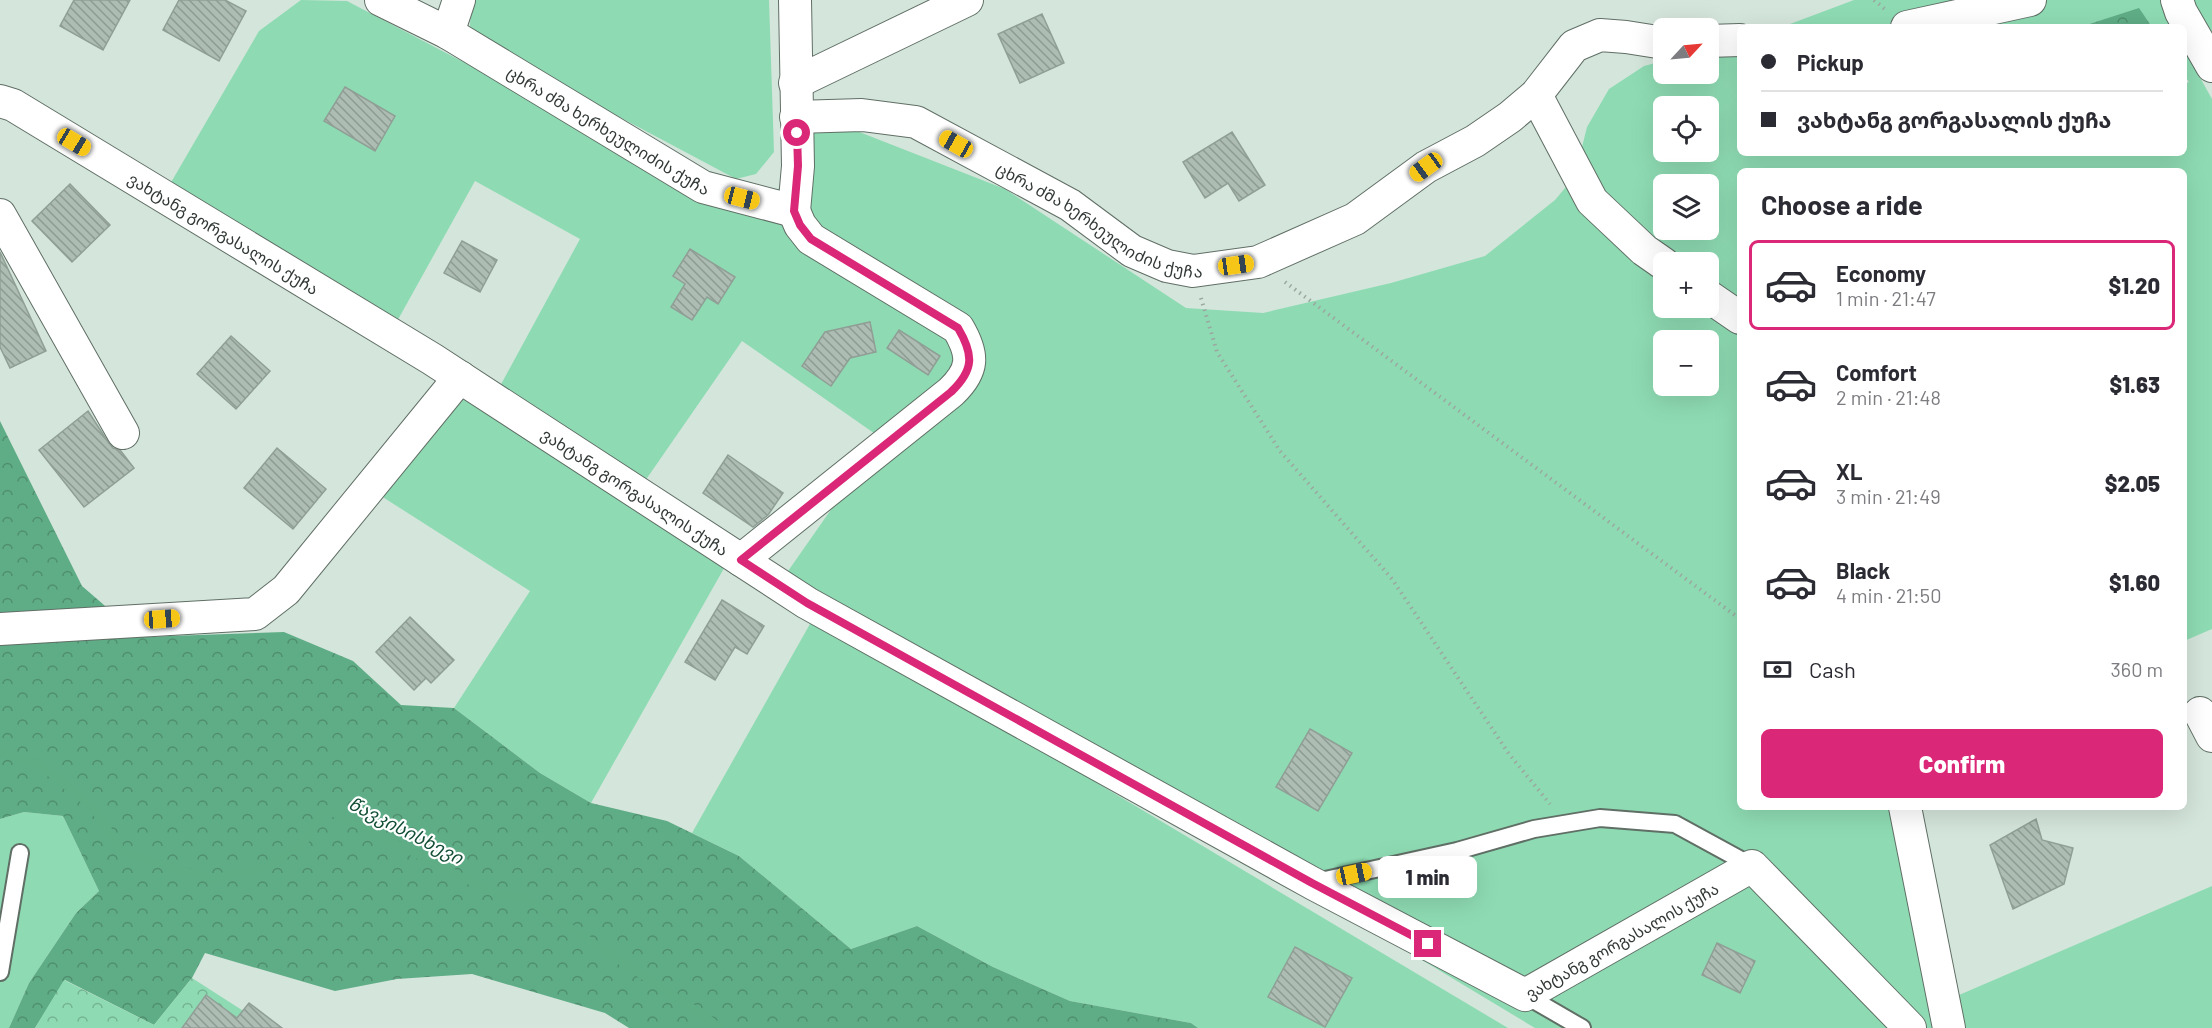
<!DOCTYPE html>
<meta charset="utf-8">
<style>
body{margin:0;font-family:Barlow,"Noto Sans Georgian",sans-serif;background:#f2f2f3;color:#2b2b33;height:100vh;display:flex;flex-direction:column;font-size:22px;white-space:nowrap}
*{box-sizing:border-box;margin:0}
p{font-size:20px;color:#7c7c81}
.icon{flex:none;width:33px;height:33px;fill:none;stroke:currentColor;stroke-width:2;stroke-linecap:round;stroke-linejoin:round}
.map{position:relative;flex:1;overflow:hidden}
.sheet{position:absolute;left:1737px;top:168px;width:450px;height:642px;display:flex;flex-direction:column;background:#fff;border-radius:9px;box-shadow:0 6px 24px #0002}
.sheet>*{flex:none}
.hud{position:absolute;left:1737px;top:24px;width:450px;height:132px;border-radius:9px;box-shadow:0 6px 24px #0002;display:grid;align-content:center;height:132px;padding:0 24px;background:#fff}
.needle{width:39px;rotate:64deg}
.tools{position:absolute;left:1653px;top:18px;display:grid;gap:12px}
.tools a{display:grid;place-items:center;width:66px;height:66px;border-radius:9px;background:#fff;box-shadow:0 6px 24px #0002;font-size:30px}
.end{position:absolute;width:27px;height:27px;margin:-14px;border:8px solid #db2777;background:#fff;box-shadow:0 0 0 3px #fff}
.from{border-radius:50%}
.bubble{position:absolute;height:42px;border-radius:9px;background:#fff;box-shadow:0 6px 24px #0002;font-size:20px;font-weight:800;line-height:42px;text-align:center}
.car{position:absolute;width:18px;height:36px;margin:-18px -9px;border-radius:8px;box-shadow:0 0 4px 2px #0007;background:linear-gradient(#f5c518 24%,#345 0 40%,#f5c518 0 76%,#345 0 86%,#f5c518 0)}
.hud b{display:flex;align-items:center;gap:21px;height:57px;font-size:22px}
.hud b+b{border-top:2px solid #e1e1e2}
.hud i{width:15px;height:15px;background:#2b2b33}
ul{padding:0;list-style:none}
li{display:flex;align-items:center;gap:18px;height:90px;margin:0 12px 9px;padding:0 12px;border:3px solid transparent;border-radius:9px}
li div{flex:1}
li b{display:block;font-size:22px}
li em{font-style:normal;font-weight:800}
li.on{border-color:#db2777}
li>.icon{width:54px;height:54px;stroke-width:1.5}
h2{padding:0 24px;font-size:27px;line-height:72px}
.pay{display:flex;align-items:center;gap:15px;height:66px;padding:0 24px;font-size:22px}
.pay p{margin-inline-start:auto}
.action{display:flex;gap:12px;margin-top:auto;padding:12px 24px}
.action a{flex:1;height:69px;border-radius:9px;background:#db2777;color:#fff;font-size:24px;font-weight:800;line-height:69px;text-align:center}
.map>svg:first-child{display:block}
.grass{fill:#8edbb3;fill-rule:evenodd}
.forest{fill:url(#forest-crowns)}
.park{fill:url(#park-crowns)}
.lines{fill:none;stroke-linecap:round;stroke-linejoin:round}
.stream{stroke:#5ead85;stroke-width:8}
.building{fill:url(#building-back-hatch);stroke:#909f96;stroke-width:1.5}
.lane-casing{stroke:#606f66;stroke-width:20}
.street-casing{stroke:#606f66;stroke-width:34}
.path{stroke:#9ba8a0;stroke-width:4;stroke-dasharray:1.5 4.5;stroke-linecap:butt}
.lane{stroke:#fff;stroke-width:16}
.street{stroke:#fff;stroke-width:32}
.route{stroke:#db2777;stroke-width:8}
.labels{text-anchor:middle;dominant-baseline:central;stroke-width:4.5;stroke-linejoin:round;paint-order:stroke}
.street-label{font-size:16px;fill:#323935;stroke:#fff}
.water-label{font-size:18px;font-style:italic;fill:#114f35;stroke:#fff}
</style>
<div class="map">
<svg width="2212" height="1028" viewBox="0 0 2212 1028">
<defs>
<pattern id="forest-crowns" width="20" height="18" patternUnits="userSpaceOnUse" patternTransform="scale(1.5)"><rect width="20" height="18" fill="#5fad86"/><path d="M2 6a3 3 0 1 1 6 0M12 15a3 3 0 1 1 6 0" fill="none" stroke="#4f8e6e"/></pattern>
<pattern id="park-crowns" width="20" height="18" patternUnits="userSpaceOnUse" patternTransform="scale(1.5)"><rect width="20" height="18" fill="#8edbb3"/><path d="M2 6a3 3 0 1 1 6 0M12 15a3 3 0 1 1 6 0" fill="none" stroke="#75b392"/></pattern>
<pattern id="building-back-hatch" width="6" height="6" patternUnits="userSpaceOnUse" patternTransform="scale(1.5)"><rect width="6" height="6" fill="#adbdb4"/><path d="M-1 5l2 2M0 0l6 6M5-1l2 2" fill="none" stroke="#8d9b93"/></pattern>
</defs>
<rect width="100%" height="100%" fill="#d4e5db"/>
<g class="grass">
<path d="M301 0 347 1 713 193 743 200 778 189 794 175 798 108 1005 189 1186 308 1263 313 1391 283 1485 256 1555 200 1570 182 1663 277 1664 308H1705L1740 334V807H1900L1947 1028H1535L967 686 786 574 881 438 742 341 645 481 499 388 580 239 475 181 395 325 166 191 259 31ZM1664 340H1708V386H1664Z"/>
<path d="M472 0H769L774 152 756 174 736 179 469 37Z"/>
<path d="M1854 0H2161L2172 27H2152L2139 9 2080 27H1782Z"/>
<path d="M2190 0H2212V40Z"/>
<path d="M1740 42V153H2184V84L2189 82 2184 75V49L2212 99V629L2184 641V171H1740V314L1709 290 1708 262H1671L1598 197 1579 159 1587 127 1609 89 1644 66 1663 61 1664 74H1708L1709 50ZM1664 106H1708V152H1664ZM1664 184H1708V230H1664Z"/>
<path d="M461 390 727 563 591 803 540 773 454 708 530 591 378 494Z"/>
<path d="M815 615 1508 1028H1198L1191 1023 1070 1001 993 967 917 926 851 949 739 856 692 833Z"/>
<path d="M24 812 63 816 99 891 76 913 29 983 9 1028H0V819Z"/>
<path d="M2212 886V1028H1963L1959 995Z"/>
</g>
<g class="forest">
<path d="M2139 8 2152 27H2080Z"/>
<path d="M0 421 82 586 141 637 284 632 353 661 401 705 454 708 540 773 591 803 667 821 739 856 851 949 917 926 993 967 1070 1001 1191 1023 1198 1028H629L605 1013 472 974 397 979 335 991 205 953 192 978 154 1025 65 980 35 1028H9L29 983 76 913 99 891 63 816 24 812 0 819Z"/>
</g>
<path class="park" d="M192 978 270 1028H35L64 980 154 1025Z"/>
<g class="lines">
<path class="stream" d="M0 753 39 764 92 806 122 851 210 879 267 867 305 841 324 808 492 892 526 899 706 1017 720 1028"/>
</g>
<g class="building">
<path d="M74 0H130L103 50 60 26Z"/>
<path d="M179 0H225L246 11 219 61 163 30Z"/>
<path d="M1042 14 1064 63 1020 83 998 34Z"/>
<path d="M345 87 395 116 375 151 324 121Z"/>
<path d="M1232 132 1265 185 1239 201 1228 183 1205 198 1183 162Z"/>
<path d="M70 184 110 225 72 262 32 221Z"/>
<path d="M462 241 497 260 480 292 444 273Z"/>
<path d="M690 249 735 277 718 304 707 297 692 320 671 307 685 284 673 276Z"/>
<path d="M0 252 46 351 10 368 0 347Z"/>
<path d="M870 322 876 352 850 358 831 386 802 366 825 332Z"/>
<path d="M899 330 940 356 928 375 887 348Z"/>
<path d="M231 336 270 371 236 409 197 374Z"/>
<path d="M88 411 108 442 113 448 120 450 134 468 84 507 39 450Z"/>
<path d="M277 448 326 489 293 529 244 488Z"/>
<path d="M728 455 783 493 768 515 753 527 703 493Z"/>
<path d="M722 600 764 626 747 654 735 647 715 680 685 662Z"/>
<path d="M410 617 454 660 431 683 426 678 414 690 376 652Z"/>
<path d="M1310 729 1352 753 1318 811 1276 787Z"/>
<path d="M2036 819 2042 840 2073 848 2064 884 2013 909 1990 845Z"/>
<path d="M1717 943 1755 961 1740 993 1702 975Z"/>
<path d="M1295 947 1352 978 1325 1027 1268 997Z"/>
<path d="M206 995 237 1018 249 1003 282 1028H182Z"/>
</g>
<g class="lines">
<g class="lane-casing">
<g id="lane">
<path d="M1316 882 1457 851 1534 829 1600 818 1675 824 1752 866"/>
<path d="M0 972 20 853"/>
<path d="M1525 995 1582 1028"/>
</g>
</g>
<g class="street-casing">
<g id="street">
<path id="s1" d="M381 0 448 33 703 187 794 211 798 166 795 0"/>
<path d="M2177 0 2181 12 2212 66"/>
<path d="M1907 27 2030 0"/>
<path d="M448 33 459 0"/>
<path d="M1708 41 1740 40"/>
<path d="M795 83 967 0"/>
<path d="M1536 95 1592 201 1644 250 1664 264"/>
<path id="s2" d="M0 101 13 105 432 359 807 603 1312 883 1525 995 1752 866 1910 1028"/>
<path id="s3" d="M796 117 862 115 916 122 1070 205 1132 251 1167 266 1193 271 1258 262 1355 219 1426 167 1475 141 1510 117 1536 95 1574 46 1600 35 1626 37 1664 43"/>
<path d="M0 215 123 433"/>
<path d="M1708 296 1740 318"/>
<path d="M741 560 951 392C974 370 974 355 958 328L811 239 800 225 794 211"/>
<path d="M0 629 255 614 286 590 460 377"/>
<path d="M2200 713 2212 736"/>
<path d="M1905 807 1949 1028"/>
</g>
</g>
<g class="path">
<path d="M1874 0 1886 10"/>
<path d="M1285 282 1740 619"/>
<path d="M1201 298 1217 352 1280 451 1392 579 1509 754 1550 804"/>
</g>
<use href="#lane" class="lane"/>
<use href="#street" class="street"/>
</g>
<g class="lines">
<path class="route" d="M797 133 798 166 794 211 800 225 811 239 958 328C974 355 974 370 951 392L741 560 807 603 1312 883 1428 944"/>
</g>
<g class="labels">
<g class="street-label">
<text stroke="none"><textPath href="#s1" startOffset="262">ცხრა ძმა ხერხეულიძის ქუჩა</textPath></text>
<text stroke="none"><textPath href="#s3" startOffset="330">ცხრა ძმა ხერხეულიძის ქუჩა</textPath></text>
<text stroke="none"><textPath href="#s2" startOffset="260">ვახტანგ გორგასალის ქუჩა</textPath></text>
<text stroke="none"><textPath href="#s2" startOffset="746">ვახტანგ გორგასალის ქუჩა</textPath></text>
<text stroke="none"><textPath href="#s2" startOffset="1880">ვახტანგ გორგასალის ქუჩა</textPath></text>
</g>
<g class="water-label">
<text transform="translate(406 830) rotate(27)">წავკისისხევი</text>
</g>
</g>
</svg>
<div class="tools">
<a><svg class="needle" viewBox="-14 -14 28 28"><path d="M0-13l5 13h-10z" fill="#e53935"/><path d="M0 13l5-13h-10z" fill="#7c7c81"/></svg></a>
<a><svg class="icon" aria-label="locate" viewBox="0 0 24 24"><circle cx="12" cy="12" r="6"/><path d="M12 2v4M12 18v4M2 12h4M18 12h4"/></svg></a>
<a><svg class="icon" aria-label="layers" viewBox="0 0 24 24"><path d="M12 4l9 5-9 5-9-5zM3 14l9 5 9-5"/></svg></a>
<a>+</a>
<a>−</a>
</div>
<i class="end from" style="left:797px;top:133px"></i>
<i class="end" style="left:1428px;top:944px"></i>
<div class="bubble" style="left:1378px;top:856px;width:99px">1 min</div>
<i class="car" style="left:74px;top:142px;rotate:121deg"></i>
<i class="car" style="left:956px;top:144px;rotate:299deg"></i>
<i class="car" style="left:1426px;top:167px;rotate:234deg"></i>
<i class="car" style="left:742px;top:198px;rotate:104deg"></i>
<i class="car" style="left:1236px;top:265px;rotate:82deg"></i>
<i class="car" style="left:162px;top:619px;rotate:86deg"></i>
<i class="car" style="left:1354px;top:874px;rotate:78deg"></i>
<div class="hud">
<b><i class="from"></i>Pickup</b>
<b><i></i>ვახტანგ გორგასალის ქუჩა</b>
</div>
<section class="sheet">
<h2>Choose a ride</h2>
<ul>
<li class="on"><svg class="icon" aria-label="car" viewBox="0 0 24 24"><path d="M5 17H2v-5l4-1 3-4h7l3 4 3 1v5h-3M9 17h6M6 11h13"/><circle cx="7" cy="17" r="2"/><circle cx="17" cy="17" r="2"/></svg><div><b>Economy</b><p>1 min · 21:47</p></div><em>$1.20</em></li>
<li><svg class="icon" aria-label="car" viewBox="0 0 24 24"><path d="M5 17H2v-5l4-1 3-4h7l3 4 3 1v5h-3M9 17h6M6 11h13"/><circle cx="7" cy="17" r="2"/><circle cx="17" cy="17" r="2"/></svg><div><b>Comfort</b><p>2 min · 21:48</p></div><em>$1.63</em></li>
<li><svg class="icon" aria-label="car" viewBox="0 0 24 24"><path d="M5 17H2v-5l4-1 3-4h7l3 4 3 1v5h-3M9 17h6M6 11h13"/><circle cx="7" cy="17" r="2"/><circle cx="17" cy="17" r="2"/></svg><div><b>XL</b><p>3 min · 21:49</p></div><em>$2.05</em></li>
<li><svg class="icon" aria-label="car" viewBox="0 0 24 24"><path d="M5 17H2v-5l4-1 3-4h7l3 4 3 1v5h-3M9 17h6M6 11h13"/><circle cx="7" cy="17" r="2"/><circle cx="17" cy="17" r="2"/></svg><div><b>Black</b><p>4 min · 21:50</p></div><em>$1.60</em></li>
</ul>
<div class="pay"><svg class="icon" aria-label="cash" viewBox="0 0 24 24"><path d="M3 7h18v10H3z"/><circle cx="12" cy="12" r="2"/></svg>Cash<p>360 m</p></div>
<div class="action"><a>Confirm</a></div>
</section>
</div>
